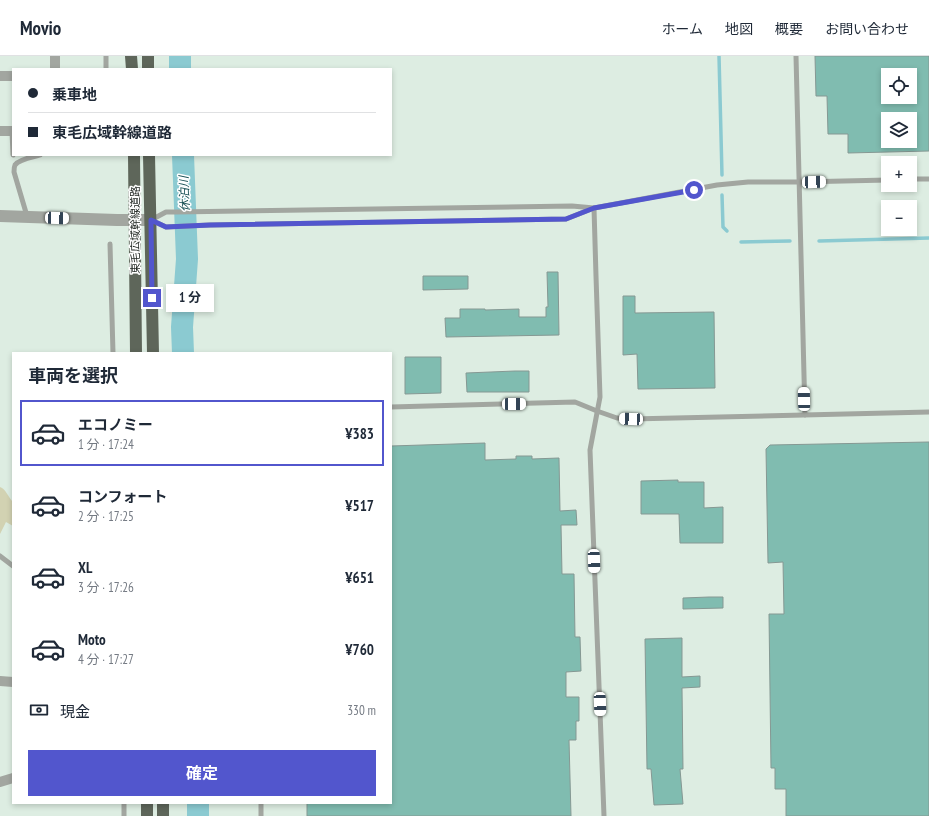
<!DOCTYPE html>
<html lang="ja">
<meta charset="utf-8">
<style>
body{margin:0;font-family:"PT Sans Narrow","Noto Sans JP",sans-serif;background:#f2f2f3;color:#1f2937;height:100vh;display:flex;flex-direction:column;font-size:15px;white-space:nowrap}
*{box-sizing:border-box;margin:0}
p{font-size:13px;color:#747a83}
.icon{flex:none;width:22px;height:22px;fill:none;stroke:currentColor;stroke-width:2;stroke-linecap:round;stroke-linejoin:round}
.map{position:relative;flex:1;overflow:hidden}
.panel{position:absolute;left:12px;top:296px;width:380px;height:452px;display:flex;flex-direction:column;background:#fff;border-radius:0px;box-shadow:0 2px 6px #0003}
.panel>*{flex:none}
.guide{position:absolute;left:12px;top:12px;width:380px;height:88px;border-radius:0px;box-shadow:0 2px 6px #0003;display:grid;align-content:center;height:88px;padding:0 16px;background:#fff}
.fabs{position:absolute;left:881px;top:12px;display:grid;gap:8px}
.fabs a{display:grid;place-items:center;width:36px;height:36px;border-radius:0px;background:#fff;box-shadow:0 2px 6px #0003;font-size:20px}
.end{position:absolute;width:18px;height:18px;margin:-9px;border:5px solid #5256cd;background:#fff;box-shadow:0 0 0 2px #fff}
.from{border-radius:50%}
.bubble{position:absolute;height:28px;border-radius:0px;background:#fff;box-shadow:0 2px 6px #0003;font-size:13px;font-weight:700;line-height:28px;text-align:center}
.car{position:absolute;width:12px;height:24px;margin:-12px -6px;border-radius:5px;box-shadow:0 0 3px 1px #0007;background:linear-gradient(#fff 24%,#345 0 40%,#fff 0 76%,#345 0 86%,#fff 0)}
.guide b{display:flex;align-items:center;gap:14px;height:38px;font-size:15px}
.guide b+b{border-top:1px solid #e0e1e3}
.guide i{width:10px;height:10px;background:#1f2937}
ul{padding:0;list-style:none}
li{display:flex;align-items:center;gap:12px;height:66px;margin:0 8px 6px;padding:0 8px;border:2px solid transparent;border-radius:0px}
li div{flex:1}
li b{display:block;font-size:15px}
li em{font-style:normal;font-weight:700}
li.active{border-color:#5256cd}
li>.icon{width:36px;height:36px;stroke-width:1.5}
h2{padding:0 16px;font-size:18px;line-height:48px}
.pay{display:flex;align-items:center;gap:10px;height:44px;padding:0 16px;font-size:15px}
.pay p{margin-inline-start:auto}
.action{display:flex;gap:8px;margin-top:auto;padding:8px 16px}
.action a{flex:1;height:46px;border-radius:0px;background:#5256cd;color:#fff;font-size:16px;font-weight:700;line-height:46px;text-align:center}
header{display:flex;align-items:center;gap:24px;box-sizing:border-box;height:56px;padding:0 20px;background:#fff;border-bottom:1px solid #e0e1e3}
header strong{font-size:19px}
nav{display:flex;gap:22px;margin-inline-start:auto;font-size:14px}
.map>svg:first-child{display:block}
.green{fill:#d2d2b2}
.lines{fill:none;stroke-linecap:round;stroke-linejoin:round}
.stream{stroke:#8bcad1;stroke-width:3.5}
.river{stroke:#8bcad1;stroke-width:22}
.building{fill:#80bcb0;stroke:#859893;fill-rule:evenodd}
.service{stroke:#a2a6a0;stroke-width:5}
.minor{stroke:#a2a6a0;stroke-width:10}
.tertiary{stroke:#a2a6a0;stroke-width:12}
.trunk{stroke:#5e665a;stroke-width:12}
.route{stroke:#5256cd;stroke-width:5}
.labels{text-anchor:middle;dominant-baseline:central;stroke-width:3;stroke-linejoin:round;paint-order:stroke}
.street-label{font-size:11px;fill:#222824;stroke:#fff}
.water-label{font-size:12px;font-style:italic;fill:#195055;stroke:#fff}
</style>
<header>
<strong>Movio</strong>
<nav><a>ホーム</a><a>地図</a><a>概要</a><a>お問い合わせ</a></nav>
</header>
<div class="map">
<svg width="929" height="760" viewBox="0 0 929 760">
<rect width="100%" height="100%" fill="#ddede2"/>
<path class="green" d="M0 431C6 433 8 441 13 446V470L6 466 0 478Z"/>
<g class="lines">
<g class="stream">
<path d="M719 0 722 119"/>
<path d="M722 139 723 171 727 175"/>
<path d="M819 185 929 182"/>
<path d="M741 186 790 185"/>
</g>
<g class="river">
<path d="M180 0V13"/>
<path d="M183 297 182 271 187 203 183 99"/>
<path d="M198 747V760"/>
</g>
</g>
<g class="building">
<path d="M815 0H929V95L848 97V78H828L827 40H816ZM888 19H910V41H888ZM888 63H910V85H888Z"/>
<path d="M547 216H558L559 279 446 281 445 262H460V253H485V254L519 253V261H546V251H548Z"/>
<path d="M423 220H468V233L423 234Z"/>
<path d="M623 240H635V257L714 256 715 332 638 333 637 298 623 299Z"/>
<path d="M405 301H441V337L405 338Z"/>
<path d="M515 315H529V336H467L466 317Z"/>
<path d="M929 386V760H786V733H775V712H771L769 558H784L783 506 768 507 766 393 770 389Z"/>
<path d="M485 387V404L516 403V400H532V403L559 402 560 455 576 454 577 469H561L562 518H574L575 581H580L581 615 566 616V641H579V665H576V684H569L571 760H307V747H391V390Z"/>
<path d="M678 424V426H704V452L723 451V487H680L679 458H641V425Z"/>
<path d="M709 541H723V552L683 553V542Z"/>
<path d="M682 582V621L700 620V631L682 632 683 713H680L683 748 654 749 651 713H647L645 583Z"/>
</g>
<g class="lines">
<g class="service">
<path d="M106 0V13"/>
<path d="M796 0 805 359"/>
<path d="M12 75 13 99"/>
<path d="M910 123H929"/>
<path d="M572 150 594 152 566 163 210 169 166 171 151 164 166 156H176Z"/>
<path d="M27 160 14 116C14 114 14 111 15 109 19 103 34 101 40 99"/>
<path d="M110 188 113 297"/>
<path d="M391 351 575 346 597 355 617 362 631 363 929 356"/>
<path d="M0 500 13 510"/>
<path d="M124 747V760"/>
<path d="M261 747V760"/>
<path d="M604 760 590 394 600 341 596 220 594 152 717 129 748 126H799L888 124"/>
</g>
<g class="minor">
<path d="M55 0V13"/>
<path d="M0 20H13"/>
<path d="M0 75H13"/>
<path d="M0 625 13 626"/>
<path d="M0 726 13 722"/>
</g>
<path class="tertiary" d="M0 160 117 164H151"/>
<g class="trunk">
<path d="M131 0 132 13"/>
<path d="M148 0V13"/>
<path d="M134 99 136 297"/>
<path d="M149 99 153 297"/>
<path d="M147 747V760"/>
<path d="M163 747V760"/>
</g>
</g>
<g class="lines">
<path class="route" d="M152 242 151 164 166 171 210 169 566 163 594 152 694 134"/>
</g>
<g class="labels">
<g class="street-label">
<text transform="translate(135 174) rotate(-90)">東毛広域幹線道路</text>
</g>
<g class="water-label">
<text transform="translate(184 138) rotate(-92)">休泊川</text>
</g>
</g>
</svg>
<div class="fabs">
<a><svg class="icon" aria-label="locate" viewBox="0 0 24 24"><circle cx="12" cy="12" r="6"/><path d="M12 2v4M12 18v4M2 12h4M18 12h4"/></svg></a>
<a><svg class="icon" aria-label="layers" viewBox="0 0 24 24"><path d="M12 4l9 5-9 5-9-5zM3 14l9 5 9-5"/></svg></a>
<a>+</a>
<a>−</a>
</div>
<i class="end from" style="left:694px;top:134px"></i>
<i class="end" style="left:152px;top:242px"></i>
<div class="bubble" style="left:166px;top:228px;width:48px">1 分</div>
<i class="car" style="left:814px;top:126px;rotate:88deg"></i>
<i class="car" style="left:57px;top:162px;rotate:92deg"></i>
<i class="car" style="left:804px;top:343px;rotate:359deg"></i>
<i class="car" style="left:514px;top:348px;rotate:89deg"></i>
<i class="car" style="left:631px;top:363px;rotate:273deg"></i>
<i class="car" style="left:594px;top:505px;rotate:178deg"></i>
<i class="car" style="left:600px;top:648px;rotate:178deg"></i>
<div class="guide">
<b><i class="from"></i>乗車地</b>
<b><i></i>東毛広域幹線道路</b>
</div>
<section class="panel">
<h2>車両を選択</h2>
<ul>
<li class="active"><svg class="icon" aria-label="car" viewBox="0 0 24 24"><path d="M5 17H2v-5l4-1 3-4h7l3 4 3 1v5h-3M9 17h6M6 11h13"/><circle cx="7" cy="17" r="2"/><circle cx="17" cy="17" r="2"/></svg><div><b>エコノミー</b><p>1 分 · 17:24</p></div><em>¥383</em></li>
<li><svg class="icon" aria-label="car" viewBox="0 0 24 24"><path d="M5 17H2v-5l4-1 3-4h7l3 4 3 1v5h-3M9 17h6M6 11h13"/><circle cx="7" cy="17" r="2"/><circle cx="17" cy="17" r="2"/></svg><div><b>コンフォート</b><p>2 分 · 17:25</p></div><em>¥517</em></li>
<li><svg class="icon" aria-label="car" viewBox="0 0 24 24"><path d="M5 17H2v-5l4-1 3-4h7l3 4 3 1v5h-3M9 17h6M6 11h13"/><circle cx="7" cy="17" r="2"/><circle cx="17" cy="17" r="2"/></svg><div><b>XL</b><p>3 分 · 17:26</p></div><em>¥651</em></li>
<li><svg class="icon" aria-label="car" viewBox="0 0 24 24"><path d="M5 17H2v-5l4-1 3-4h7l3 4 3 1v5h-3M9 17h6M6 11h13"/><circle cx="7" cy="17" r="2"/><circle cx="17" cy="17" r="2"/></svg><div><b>Moto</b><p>4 分 · 17:27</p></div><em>¥760</em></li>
</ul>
<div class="pay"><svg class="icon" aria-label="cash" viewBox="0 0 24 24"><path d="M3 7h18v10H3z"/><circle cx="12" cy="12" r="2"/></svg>現金<p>330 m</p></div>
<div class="action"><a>確定</a></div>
</section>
</div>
